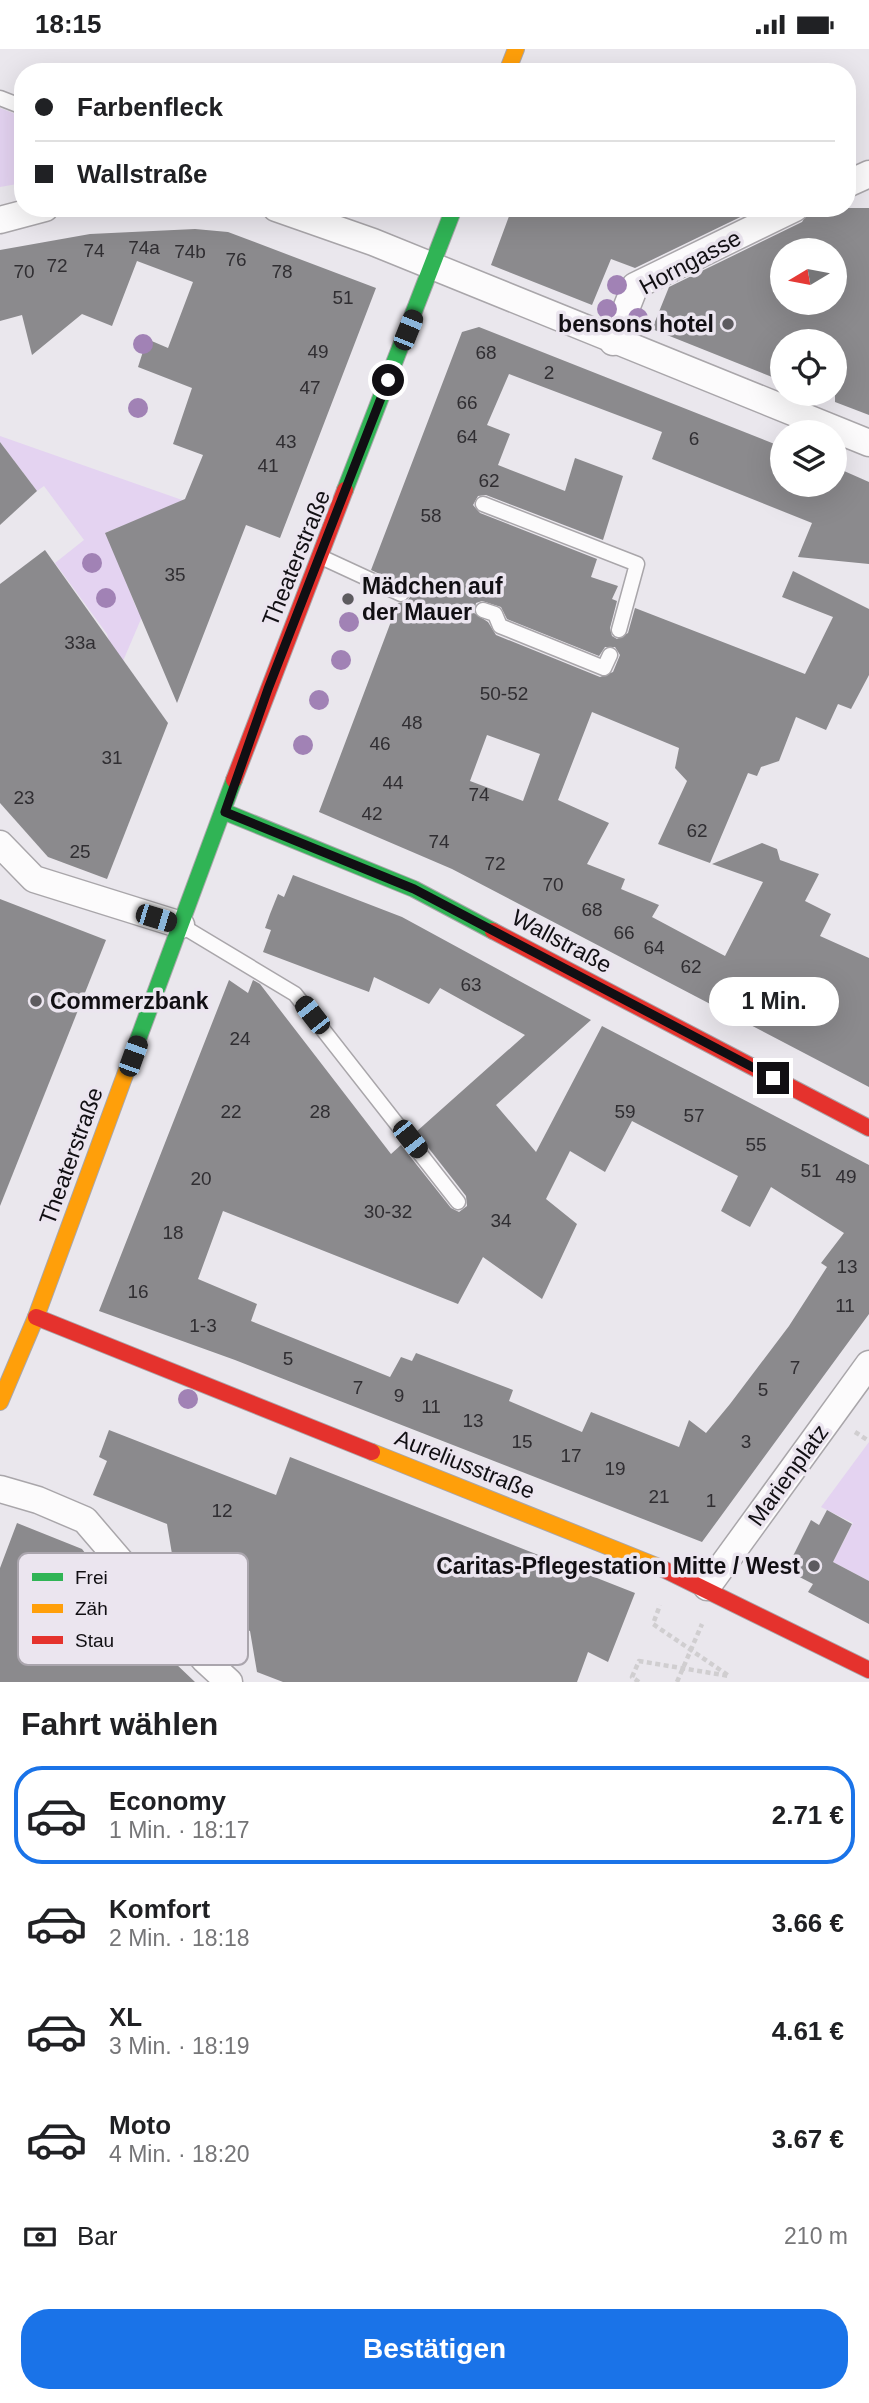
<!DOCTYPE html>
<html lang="de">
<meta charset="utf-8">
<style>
body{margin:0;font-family:Arial,sans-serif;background:#f6f6f6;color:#202124;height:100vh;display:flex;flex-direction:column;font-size:26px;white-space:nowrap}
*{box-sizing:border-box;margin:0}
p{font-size:23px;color:#757577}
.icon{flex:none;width:38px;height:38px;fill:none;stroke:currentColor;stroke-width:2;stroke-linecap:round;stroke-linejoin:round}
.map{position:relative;height:1633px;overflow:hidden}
.sheet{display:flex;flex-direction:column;background:#fff;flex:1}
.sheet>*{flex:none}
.banner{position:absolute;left:14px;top:14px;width:842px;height:154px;border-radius:28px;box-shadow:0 7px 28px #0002;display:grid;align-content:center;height:154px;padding:0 21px;background:#fff}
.needle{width:46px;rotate:260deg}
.tools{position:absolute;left:770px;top:189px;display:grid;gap:14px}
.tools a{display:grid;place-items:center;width:77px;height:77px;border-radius:50%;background:#fff;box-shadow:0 7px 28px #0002;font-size:35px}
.end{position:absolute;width:32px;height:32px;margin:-16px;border:9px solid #110f13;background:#fff;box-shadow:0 0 0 4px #fff}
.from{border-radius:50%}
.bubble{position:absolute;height:49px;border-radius:24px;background:#fff;box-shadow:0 7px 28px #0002;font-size:23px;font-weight:800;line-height:49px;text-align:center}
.car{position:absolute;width:21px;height:42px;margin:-21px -10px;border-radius:9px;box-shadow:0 0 5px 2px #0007;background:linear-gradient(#222 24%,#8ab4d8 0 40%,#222 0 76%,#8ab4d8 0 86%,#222 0)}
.banner b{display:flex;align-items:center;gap:24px;height:66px;font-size:26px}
.banner b+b{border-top:2px solid #e0e0e0}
.banner i{width:18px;height:18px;background:#202124}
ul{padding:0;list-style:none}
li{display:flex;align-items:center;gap:21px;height:98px;margin:0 14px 10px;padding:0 7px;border:4px solid transparent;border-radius:28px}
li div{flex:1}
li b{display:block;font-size:26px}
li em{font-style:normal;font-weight:800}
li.on{border-color:#1a73e8}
li>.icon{width:63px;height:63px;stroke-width:1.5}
h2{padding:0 21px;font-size:32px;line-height:84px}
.pay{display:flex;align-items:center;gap:18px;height:77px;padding:0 21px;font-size:26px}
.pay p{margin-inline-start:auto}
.primary-button{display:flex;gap:14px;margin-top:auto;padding:14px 21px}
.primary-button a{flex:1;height:80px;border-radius:28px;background:#1a73e8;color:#fff;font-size:28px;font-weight:800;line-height:80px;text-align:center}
.status{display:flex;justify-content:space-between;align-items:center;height:49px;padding:0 35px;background:#fff;direction:ltr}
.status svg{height:19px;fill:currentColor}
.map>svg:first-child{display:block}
.green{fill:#e4d3f1}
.building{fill:#8b8a8d;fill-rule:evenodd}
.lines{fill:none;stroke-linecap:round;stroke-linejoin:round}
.lane-casing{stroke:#a9a6aa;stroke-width:17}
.street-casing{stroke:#a9a6aa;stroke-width:29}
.fast-casing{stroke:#a9a6aa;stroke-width:18}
.slow-casing{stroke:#a9a6aa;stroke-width:18}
.jam-casing{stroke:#a9a6aa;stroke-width:18}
.path{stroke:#d0ced0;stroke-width:4.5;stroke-dasharray:5 3.5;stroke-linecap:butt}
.lane{stroke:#fcfbfc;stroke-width:14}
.street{stroke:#fcfbfc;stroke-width:26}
.fast{stroke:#30b455;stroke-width:16}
.slow{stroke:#ff9f0a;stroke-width:16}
.jam{stroke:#e5322d;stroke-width:16}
.tree{fill:#a182b5}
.route{stroke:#110f13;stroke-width:9}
.poi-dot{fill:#5d5b5f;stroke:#ebe5ef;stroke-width:2.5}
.labels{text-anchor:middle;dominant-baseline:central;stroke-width:7;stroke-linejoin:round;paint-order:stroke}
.number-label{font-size:19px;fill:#302e32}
.street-label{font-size:23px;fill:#110f13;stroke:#ebe5ef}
.poi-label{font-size:23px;font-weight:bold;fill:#110f13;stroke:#ebe5ef;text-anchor:end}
.key{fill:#ebe5ef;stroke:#aaa5ad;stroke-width:2}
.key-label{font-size:19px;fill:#110f13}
</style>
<div class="status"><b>18:15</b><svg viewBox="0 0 49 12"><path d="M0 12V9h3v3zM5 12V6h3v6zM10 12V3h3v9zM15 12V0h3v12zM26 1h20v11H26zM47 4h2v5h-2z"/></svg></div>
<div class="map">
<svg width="869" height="1633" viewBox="0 0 869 1633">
<rect width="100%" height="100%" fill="#eae7ed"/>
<g class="green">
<path d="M0 59 23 68V134L0 138Z"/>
<path d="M0 387 185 452 107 483 137 561 144 563 120 619 116 617 107 585 55 514 84 491 44 437 37 442 0 393Z"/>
<path d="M869 1393V1532L833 1513 853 1474 821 1458Z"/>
</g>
<g class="building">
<path d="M512 159H759L635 219 611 210 592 256 491 216Z"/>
<path d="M811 159H869V366L835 353V292H782V332L652 280 669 238 802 173ZM782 201H835V254H782Z"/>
<path d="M195 180 228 183 376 239 280 489 246 476 177 654 105 484 185 450 203 406 173 395 192 339 138 318 147 290 168 299 193 233 137 212 112 277 82 265 32 306 22 266 0 272V201L90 185Z"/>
<path d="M479 278 782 398V436H835V418L869 433V515L798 508 812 474 652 410 662 383 509 325 487 376 510 385 498 416 565 442 575 409 623 427 603 491 486 446 478 447 473 456 480 464 597 510 591 528 618 537 612 550 617 552 610 579 612 587 617 590 628 584 635 559 805 625 833 568 782 548 793 522 869 560V626L851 660 838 655 826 681 796 668 779 712 761 718 757 727 748 724 710 814 658 795 687 732 675 719 679 699 592 663 558 751 609 774 587 815 625 830 621 840 659 856 652 868 725 907 763 833 712 815 762 794 777 800 780 811 819 825 805 852 831 865 820 887 869 909V1038L452 820 319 763 398 554 406 553 410 548 406 537 371 521 462 283ZM482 552 501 558 507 570 599 607 605 598H615L620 606 613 623 600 628 496 586 488 573 474 564 476 554ZM487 686 540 705 523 752 470 732Z"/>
<path d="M0 393 37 442 0 476Z"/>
<path d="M45 501 168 674 107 830 48 808 0 754V535Z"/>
<path d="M293 826 402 868 591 971 496 1056 536 1103 602 977 869 1116V1265L702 1493 235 1311 99 1262 229 931 248 944 253 931 260 935 391 1105 401 1096 451 1159 459 1163 467 1157 466 1147 416 1083 525 986 440 939 429 955 374 928 369 943 263 903 271 881 265 879 270 865 278 845 284 848ZM632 1072 738 1127 721 1162 735 1170 750 1178 771 1138 844 1184 821 1214 827 1218 789 1277 730 1355 706 1384 689 1371 679 1398 591 1363 582 1383 509 1352 513 1341 416 1304 412 1312 401 1308 390 1328 251 1272 257 1255 198 1230 223 1162 458 1255 483 1208 542 1250 577 1175 546 1150 570 1102 605 1123Z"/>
<path d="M0 850 106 891 0 1157Z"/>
<path d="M109 1381 276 1446 290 1408 635 1544 608 1613 588 1603 577 1633H283L257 1623 250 1582 214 1568 208 1530 174 1517 167 1475 93 1446 107 1412 99 1408Z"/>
<path d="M827 1461 852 1475 833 1513 869 1532V1575L808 1543 813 1535 786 1521 811 1471 819 1476Z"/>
<path d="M17 1474 82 1500 142 1578 134 1575 195 1633H0V1519Z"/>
</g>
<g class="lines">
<g class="lane-casing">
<g id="lane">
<path d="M0 49 23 58"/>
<path d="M483 455 637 515 619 581"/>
<path d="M321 508 401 545"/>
<path d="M483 561 495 565 500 577 604 619 610 606"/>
<path d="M182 877 295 945 458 1153"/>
</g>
</g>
<g class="street-casing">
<g id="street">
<path d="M847 135 869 125"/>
<path d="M276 159 373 193 869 394"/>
<path d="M0 171 45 159"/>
<path d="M613 293 635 237 795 159"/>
<path d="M0 795 34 830 181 876"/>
<path d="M0 1440 38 1451 85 1471 205 1611 229 1633"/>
<path d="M707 1538 869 1315"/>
</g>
</g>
<g class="fast-casing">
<g id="fast">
<path d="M345 441 454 159"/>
<path d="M225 763 414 840 493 882"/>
<path d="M136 996 234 731"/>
</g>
</g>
<g class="slow-casing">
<g id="slow">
<path d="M507 23 516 0"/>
<path d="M0 1353 36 1268 136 996"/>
<path d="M372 1403 659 1518"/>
</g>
</g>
<g class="jam-casing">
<g id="jam">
<path d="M234 731 345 441"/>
<path d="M493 882 869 1079"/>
<path d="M36 1268 372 1403"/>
<path d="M659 1518 869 1621"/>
</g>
</g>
<g class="path">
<path d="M855 1383 869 1392"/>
<path d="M639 1633 632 1628 639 1612 729 1627 653 1575 660 1556"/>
<path d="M677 1633 702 1575"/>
</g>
<use href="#lane" class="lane"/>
<use href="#street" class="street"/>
<use href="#fast" class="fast"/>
<use href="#slow" class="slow"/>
<use href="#jam" class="jam"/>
</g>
<g class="tree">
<circle cx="617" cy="236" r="10"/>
<circle cx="607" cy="260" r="10"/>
<circle cx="638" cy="269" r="10"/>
<circle cx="143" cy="295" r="10"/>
<circle cx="138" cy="359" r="10"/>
<circle cx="92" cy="514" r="10"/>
<circle cx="106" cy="549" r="10"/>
<circle cx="349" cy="573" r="10"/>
<circle cx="341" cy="611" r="10"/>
<circle cx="319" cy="651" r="10"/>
<circle cx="303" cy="696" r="10"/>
<circle cx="188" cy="1350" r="10"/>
</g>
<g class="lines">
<path class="route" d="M388 331 268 640 225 763 414 840 773 1029"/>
</g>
<g class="poi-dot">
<circle cx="728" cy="275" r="7"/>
<circle cx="348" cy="550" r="7"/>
<circle cx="36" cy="952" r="7"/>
<circle cx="814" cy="1517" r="7"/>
</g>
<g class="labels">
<g class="number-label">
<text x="144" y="198">74a</text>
<text x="94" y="201">74</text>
<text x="190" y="202">74b</text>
<text x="236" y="210">76</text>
<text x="57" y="216">72</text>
<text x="24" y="222">70</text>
<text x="282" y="222">78</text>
<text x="343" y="248">51</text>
<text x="318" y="302">49</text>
<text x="486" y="303">68</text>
<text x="549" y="323">2</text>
<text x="310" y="338">47</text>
<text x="467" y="353">66</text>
<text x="467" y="387">64</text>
<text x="694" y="389">6</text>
<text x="286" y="392">43</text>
<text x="268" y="416">41</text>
<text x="489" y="431">62</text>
<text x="431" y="466">58</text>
<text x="175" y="525">35</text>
<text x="80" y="593">33a</text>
<text x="504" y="644">50-52</text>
<text x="412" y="673">48</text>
<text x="380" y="694">46</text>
<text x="112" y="708">31</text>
<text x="393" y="733">44</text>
<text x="479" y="745">74</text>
<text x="24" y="748">23</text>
<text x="372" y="764">42</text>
<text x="697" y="781">62</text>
<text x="439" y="792">74</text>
<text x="80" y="802">25</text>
<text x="495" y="814">72</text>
<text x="553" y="835">70</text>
<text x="592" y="860">68</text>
<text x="624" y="883">66</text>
<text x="654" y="898">64</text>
<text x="691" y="917">62</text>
<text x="471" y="935">63</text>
<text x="240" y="989">24</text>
<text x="231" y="1062">22</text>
<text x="320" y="1062">28</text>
<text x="625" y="1062">59</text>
<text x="694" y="1066">57</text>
<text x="756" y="1095">55</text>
<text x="811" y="1121">51</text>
<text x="846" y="1127">49</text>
<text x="201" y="1129">20</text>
<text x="388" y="1162">30-32</text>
<text x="501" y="1171">34</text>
<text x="173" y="1183">18</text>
<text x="847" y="1217">13</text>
<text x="138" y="1242">16</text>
<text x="845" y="1256">11</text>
<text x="203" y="1276">1-3</text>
<text x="288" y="1309">5</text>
<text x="795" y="1318">7</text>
<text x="358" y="1338">7</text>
<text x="763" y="1340">5</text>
<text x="399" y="1346">9</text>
<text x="431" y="1357">11</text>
<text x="473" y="1371">13</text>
<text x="522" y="1392">15</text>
<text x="746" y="1392">3</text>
<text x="571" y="1406">17</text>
<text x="615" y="1419">19</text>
<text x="659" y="1447">21</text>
<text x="711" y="1451">1</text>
<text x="222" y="1461">12</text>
</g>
<g class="street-label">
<text transform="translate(690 213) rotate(-28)">Horngasse</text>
<text transform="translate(296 509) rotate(-68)">Theaterstraße</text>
<text transform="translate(562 892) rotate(28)">Wallstraße</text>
<text transform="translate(71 1107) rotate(-70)">Theaterstraße</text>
<text transform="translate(465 1415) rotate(22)">Aureliusstraße</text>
<text transform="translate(788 1426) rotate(-54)">Marienplatz</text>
</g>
<g class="poi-label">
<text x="714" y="275">bensons hotel</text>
<text x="362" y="537" text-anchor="start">Mädchen auf<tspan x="362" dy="26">der Mauer</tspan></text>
<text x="50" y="952" text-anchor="start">Commerzbank</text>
<text x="800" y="1517">Caritas-Pflegestation Mitte / West</text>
</g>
</g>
<rect x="18" y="1504" width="230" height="112" rx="10" class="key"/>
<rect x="32" y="1524" width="31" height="8" fill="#30b455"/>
<rect x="32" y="1555" width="31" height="9" fill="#ff9f0a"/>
<rect x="32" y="1587" width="31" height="8" fill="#e5322d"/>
<g class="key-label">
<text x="75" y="1535">Frei</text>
<text x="75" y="1566">Zäh</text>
<text x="75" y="1598">Stau</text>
</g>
</svg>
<div class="tools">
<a><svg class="needle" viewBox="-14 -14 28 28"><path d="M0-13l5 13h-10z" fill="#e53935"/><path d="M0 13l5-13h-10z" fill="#757577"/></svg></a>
<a><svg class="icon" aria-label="locate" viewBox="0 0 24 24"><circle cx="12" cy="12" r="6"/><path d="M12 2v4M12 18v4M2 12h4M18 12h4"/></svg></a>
<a><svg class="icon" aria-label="layers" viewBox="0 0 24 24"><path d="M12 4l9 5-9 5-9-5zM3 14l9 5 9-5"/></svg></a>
</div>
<i class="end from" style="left:388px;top:331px"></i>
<i class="end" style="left:773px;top:1029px"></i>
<div class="bubble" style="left:709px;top:928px;width:130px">1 Min.</div>
<i class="car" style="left:408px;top:281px;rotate:22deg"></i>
<i class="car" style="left:156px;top:869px;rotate:107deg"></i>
<i class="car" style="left:312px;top:966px;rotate:322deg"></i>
<i class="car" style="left:133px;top:1007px;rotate:20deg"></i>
<i class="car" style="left:410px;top:1090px;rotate:142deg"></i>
<div class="banner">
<b><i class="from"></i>Farbenfleck</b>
<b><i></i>Wallstraße</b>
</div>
</div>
<section class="sheet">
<h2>Fahrt wählen</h2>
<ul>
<li class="on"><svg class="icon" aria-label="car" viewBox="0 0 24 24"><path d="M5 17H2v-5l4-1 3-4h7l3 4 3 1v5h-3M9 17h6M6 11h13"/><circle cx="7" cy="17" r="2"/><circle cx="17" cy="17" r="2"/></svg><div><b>Economy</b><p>1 Min. · 18:17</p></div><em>2.71 €</em></li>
<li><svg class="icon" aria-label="car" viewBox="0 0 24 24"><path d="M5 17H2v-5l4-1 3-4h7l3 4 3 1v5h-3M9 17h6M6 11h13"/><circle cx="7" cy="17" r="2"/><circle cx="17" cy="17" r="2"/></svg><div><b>Komfort</b><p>2 Min. · 18:18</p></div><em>3.66 €</em></li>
<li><svg class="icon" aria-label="car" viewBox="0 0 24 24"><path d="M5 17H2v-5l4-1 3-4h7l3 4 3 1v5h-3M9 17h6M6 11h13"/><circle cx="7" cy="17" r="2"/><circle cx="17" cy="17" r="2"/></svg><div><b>XL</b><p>3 Min. · 18:19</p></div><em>4.61 €</em></li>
<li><svg class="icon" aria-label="car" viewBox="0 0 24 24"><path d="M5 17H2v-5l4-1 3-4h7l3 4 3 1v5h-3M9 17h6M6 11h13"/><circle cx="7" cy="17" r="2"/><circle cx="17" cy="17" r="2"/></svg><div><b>Moto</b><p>4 Min. · 18:20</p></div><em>3.67 €</em></li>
</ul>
<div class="pay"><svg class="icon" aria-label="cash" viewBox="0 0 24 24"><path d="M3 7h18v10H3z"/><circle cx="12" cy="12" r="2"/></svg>Bar<p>210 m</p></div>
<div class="primary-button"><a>Bestätigen</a></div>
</section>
